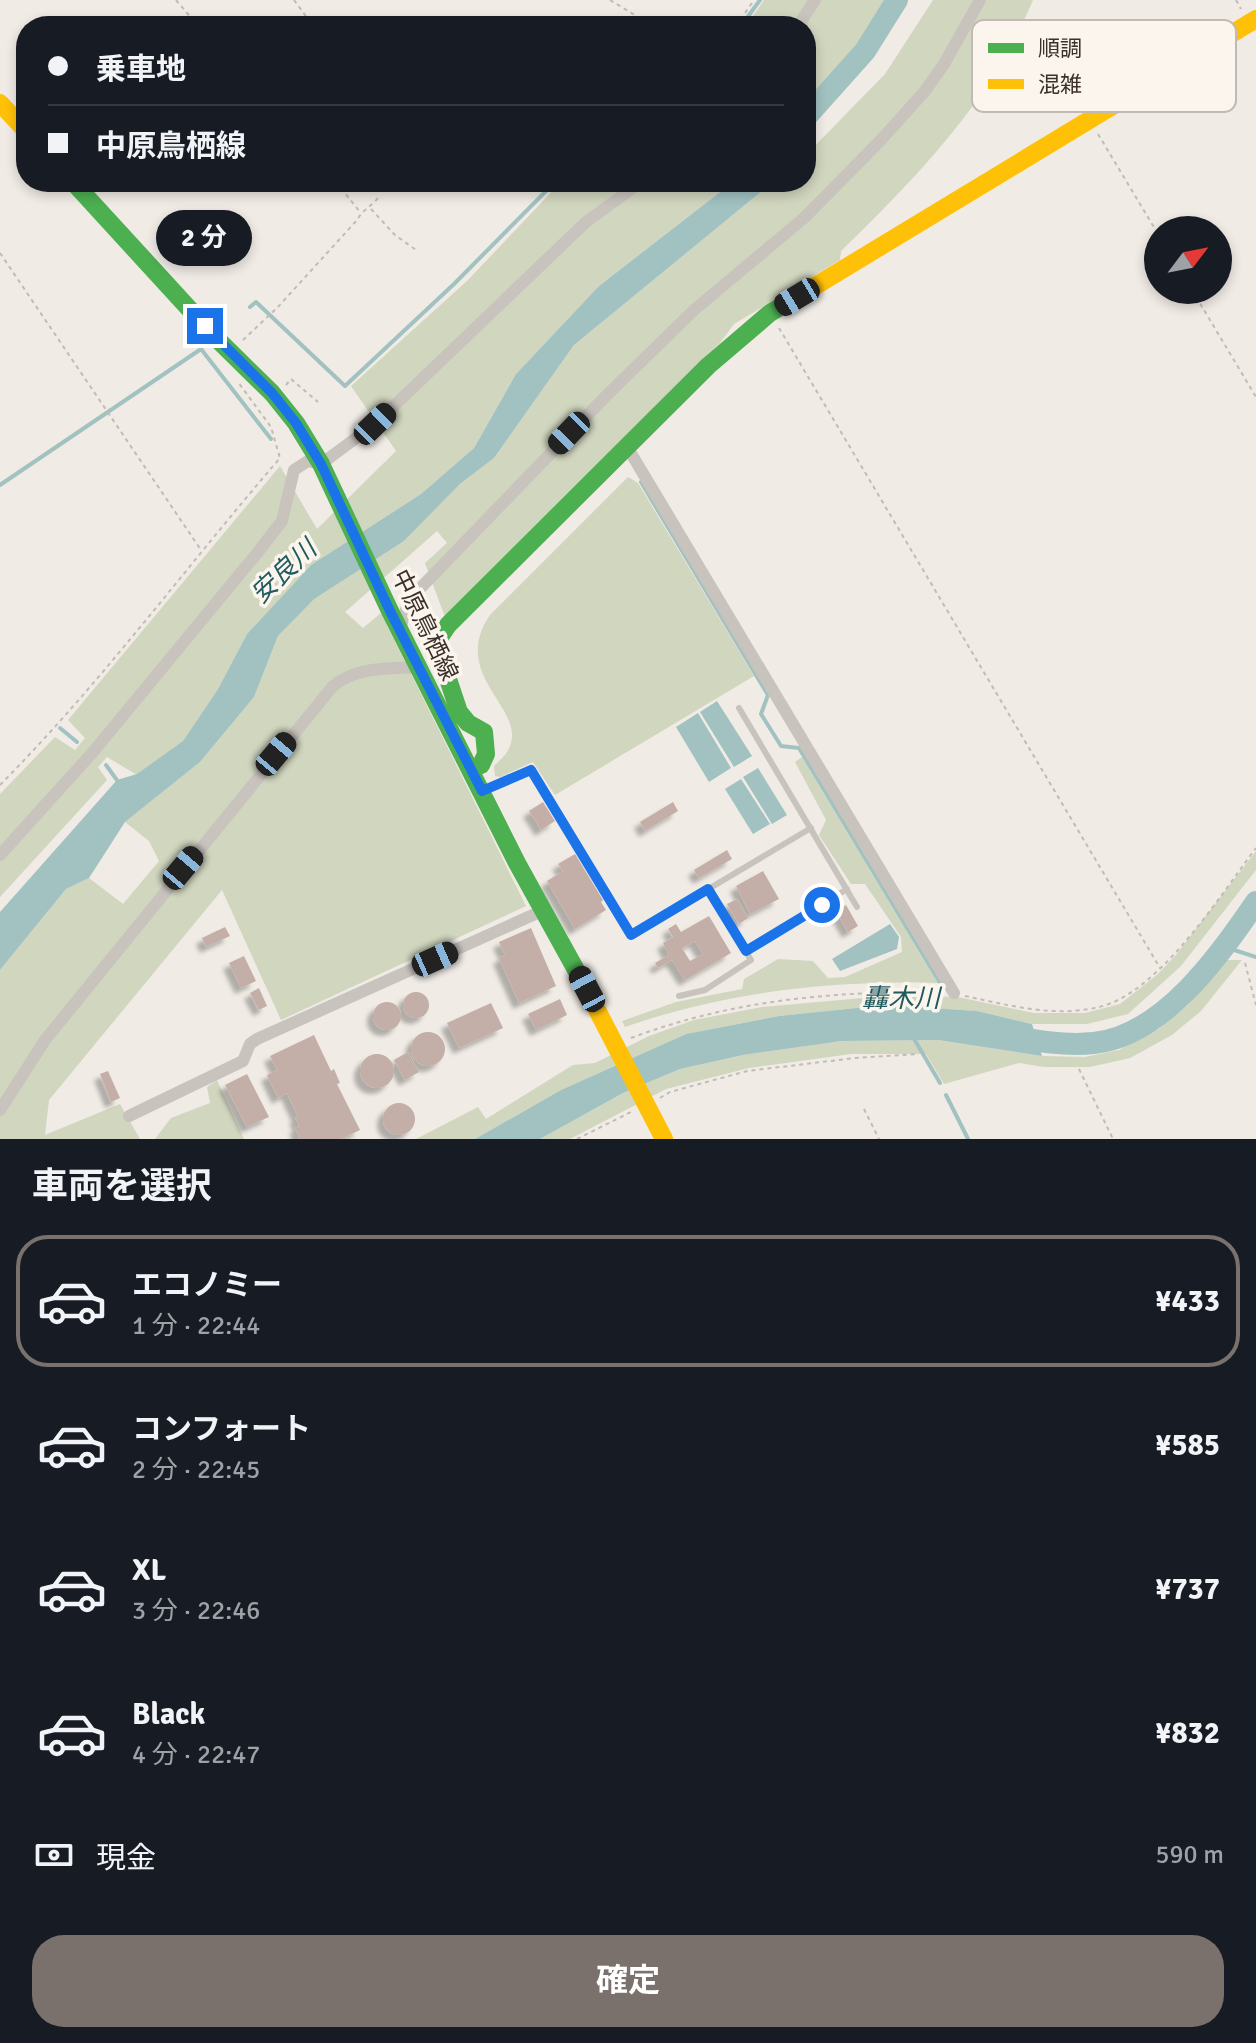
<!DOCTYPE html>
<html lang="ja">
<meta charset="utf-8">
<style>
body{margin:0;font-family:Signika,"Noto Sans JP",sans-serif;background:#20242c;color:#f1f3f6;height:100vh;display:flex;flex-direction:column;font-size:30px;white-space:nowrap}
*{box-sizing:border-box;margin:0}
p{font-size:26px;color:#9ea1a6}
.icon{flex:none;width:44px;height:44px;fill:none;stroke:currentColor;stroke-width:2;stroke-linecap:round;stroke-linejoin:round}
.map{position:relative;height:1139px;overflow:hidden}
.sheet{display:flex;flex-direction:column;background:#171b24;flex:1}
.sheet>*{flex:none}
.hud{position:absolute;left:16px;top:16px;width:800px;height:176px;border-radius:32px;box-shadow:0 4px 12px #0003;display:grid;align-content:center;height:176px;padding:0 32px;background:#171b24}
.needle{width:52px;rotate:58deg}
.fabs{position:absolute;left:1144px;top:216px;display:grid;gap:16px}
.fabs a{display:grid;place-items:center;width:88px;height:88px;border-radius:50%;background:#171b24;box-shadow:0 4px 12px #0003;font-size:40px}
.end{position:absolute;width:36px;height:36px;margin:-18px;border:10px solid #1a73e8;background:#fff;box-shadow:0 0 0 4px #fff}
.from{border-radius:50%}
.bubble{position:absolute;height:56px;border-radius:28px;background:#171b24;box-shadow:0 4px 12px #0003;font-size:26px;font-weight:700;line-height:56px;text-align:center}
.car{position:absolute;width:24px;height:48px;margin:-24px -12px;border-radius:10px;box-shadow:0 0 6px 2px #0007;background:linear-gradient(#222 24%,#8ab4d8 0 40%,#222 0 76%,#8ab4d8 0 86%,#222 0)}
.hud b{display:flex;align-items:center;gap:28px;height:76px;font-size:30px}
.hud b+b{border-top:2px solid #363941}
.hud i{width:20px;height:20px;background:#f1f3f6}
ul{padding:0;list-style:none}
li{display:flex;align-items:center;gap:24px;height:132px;margin:0 16px 12px;padding:0 16px;border:4px solid transparent;border-radius:32px}
li div{flex:1}
li b{display:block;font-size:30px}
li em{font-style:normal;font-weight:700}
li.active{border-color:#7a716c}
li>.icon{width:72px;height:72px;stroke-width:1.5}
h2{padding:0 32px;font-size:36px;line-height:96px}
.pay{display:flex;align-items:center;gap:20px;height:88px;padding:0 32px;font-size:30px}
.pay p{margin-inline-start:auto}
.button{display:flex;gap:16px;margin-top:auto;padding:16px 32px}
.button a{flex:1;height:92px;border-radius:32px;background:#7a716c;color:#fff;font-size:32px;font-weight:700;line-height:92px;text-align:center}
.map>svg:first-child{display:block}
.green{fill:#d1d6bf}
.water{fill:#a1c2c1}
.lines{fill:none;stroke-linecap:round;stroke-linejoin:round}
.stream{stroke:#a1c2c1;stroke-width:4}
.river{stroke:#a1c2c1;stroke-width:22}
.building{fill:#c3afa7;fill-rule:evenodd;filter:url(#shadow)}
.path{stroke:#c2bbb6;stroke-width:2;stroke-dasharray:4 4;stroke-linecap:butt}
.lane{stroke:#c9c3be;stroke-width:6}
.street{stroke:#c9c3be;stroke-width:12}
.fast{stroke:#4caf50;stroke-width:18}
.slow{stroke:#ffc107;stroke-width:18}
.route{stroke:#1a73e8;stroke-width:10}
.labels{text-anchor:middle;dominant-baseline:central;stroke-width:7;stroke-linejoin:round;paint-order:stroke}
.street-label{font-size:24px;fill:#3b302b;stroke:#fbf5ee}
.water-label{font-size:26px;font-style:italic;fill:#1f5a5e;stroke:#fbf5ee}
.key{fill:#fbf5ee;stroke:#c1bab4;stroke-width:2}
.key-label{font-size:22px;fill:#3b302b}
</style>
<div class="map">
<svg width="1256" height="1139" viewBox="0 0 1256 1139">
<defs>
<filter id="shadow"><feDropShadow dx="-6" dy="6" stdDeviation="2" flood-color="#0004"/></filter>
</defs>
<rect width="100%" height="100%" fill="#f0ebe5"/>
<g class="green">
<path d="M764 0H888L871 33 806 110V26H746Z"/>
<path d="M933 0H1033C991 101 917 177 841 251L840 260 734 324 720 343 445 617 425 563 447 543 437 531 345 612 363 628 381 613 526 906 281 1020 222 890 49 1100 45 1135 120 1104 140 1139H0V970L66 889 89 878 123 904 159 861 149 841 125 822 200 762 254 697 278 636 314 598 404 541 460 484 494 458 574 345 773 182H806V155L885 74Z"/>
<path d="M561 182H733L599 286 516 374 474 448 421 494 311 565 247 634 218 689 183 741 137 775 107 757 98 767 107 780 0 897V794L55 737 75 750 85 738 68 720 280 466 317 529 396 451 351 386 468 280Z"/>
<path d="M628 477 638 483 754 676 555 795 533 762 500 777 495 776 494 766C498 762 504 757 507 752 533 710 447 678 490 615Z"/>
<path d="M802 757 938 983C832 980 725 992 625 1027L622 1021 676 1002 742 989 744 979 778 959 813 961 828 978 845 977 902 952 901 937 865 884H851L819 835 826 820 795 762Z"/>
<path d="M1256 851V870L1181 966 1128 1014 1087 1024H1032L977 1011 885 1005 779 1016 686 1034 561 1090 475 1139H416L478 1107 486 1119 573 1065 595 1063 649 1036 694 1020 762 1007 896 995 958 997 1034 1013H1085L1120 1004 1158 974 1175 956Z"/>
<path d="M1227 960H1242L1201 1011 1172 1035 1130 1058 1090 1067H1044L1019 1063 944 1084 926 1054H851L749 1068 666 1089 570 1139H540L623 1093 680 1069 743 1055 842 1041 938 1040 1042 1056 1085 1057 1119 1050 1159 1029 1188 1005Z"/>
<path d="M217 1080 244 1139H155L171 1118 210 1103 207 1087Z"/>
</g>
<g class="water">
<path d="M733 182H773L574 345 494 458 460 484 404 541 314 599 278 636 254 697 200 762 125 822 89 878 66 889 0 970V912L117 780 137 774 183 741 218 689 247 634 311 565 421 494 474 448 516 374 599 286Z"/>
<path d="M717 701 752 756 734 767 700 712Z"/>
<path d="M698 713 731 768 709 782 676 727Z"/>
<path d="M758 768 787 815 772 824 743 777Z"/>
<path d="M741 779 770 824 753 834 725 789Z"/>
<path d="M890 924 899 937 897 949 840 971 832 959Z"/>
<path d="M885 1005 977 1011 1032 1024 1042 1056 938 1040 842 1041 743 1055 680 1069 623 1093 540 1139H475L561 1090 686 1034 779 1016Z"/>
</g>
<g class="lines">
<g class="stream">
<path d="M741 26 760 0"/>
<path d="M250 307 256 302 345 386 454 284 555 182"/>
<path d="M641 482 768 695 761 714 781 746 799 748 942 986"/>
<path d="M0 485 201 349 271 439"/>
<path d="M60 728 77 742"/>
<path d="M106 765 119 783"/>
<path d="M1225 947 1256 957"/>
<path d="M913 1037 940 1083"/>
<path d="M946 1095 968 1139"/>
</g>
<g class="river">
<path d="M806 117 865 51 897 0"/>
<path d="M1009 1036C1037 1041 1065 1046 1094 1043 1163 1036 1221 954 1256 902"/>
</g>
</g>
<g class="building">
<path d="M543 802 555 821 541 830 529 811Z"/>
<path d="M673 802 678 811 645 831 640 822Z"/>
<path d="M727 850 732 859 699 878 694 870Z"/>
<path d="M575 854 603 900 601 902 606 910 575 929 547 881 563 871 558 864Z"/>
<path d="M763 871 779 899 750 914 736 886Z"/>
<path d="M737 899 748 918 739 924 727 904Z"/>
<path d="M846 905 858 926 848 932 836 911Z"/>
<path d="M709 916 731 953 685 980 672 960 658 968 655 963 669 955 663 943 673 937 668 929 676 924 681 932ZM695 941 703 954 690 961 682 948Z"/>
<path d="M225 927 230 936 206 947 202 938Z"/>
<path d="M531 928 556 986 519 1003 499 958 505 955 499 942Z"/>
<path d="M244 956 256 981 241 988 229 963Z"/>
<path d="M259 988 267 1006 259 1010 250 993Z"/>
<circle cx="416" cy="1005" r="13"/>
<path d="M560 999 567 1015 536 1030 528 1014Z"/>
<circle cx="387" cy="1016" r="14"/>
<path d="M491 1003 503 1028 459 1048 447 1023Z"/>
<circle cx="428" cy="1049" r="17"/>
<path d="M314 1035 331 1071 334 1069 340 1083 337 1084 360 1130 341 1139H300L295 1128 299 1126 295 1118 298 1117 287 1093 278 1098 267 1075 277 1070 270 1056Z"/>
<path d="M408 1052 419 1072 405 1080 394 1060Z"/>
<circle cx="377" cy="1071" r="17"/>
<path d="M108 1071 120 1098 111 1102 100 1074Z"/>
<path d="M247 1074 269 1117 247 1127 225 1085Z"/>
<circle cx="399" cy="1119" r="16"/>
</g>
<g class="lines">
<g class="path">
<path d="M176 0 198 26"/>
<path d="M294 0 313 26"/>
<path d="M610 0 653 26"/>
<path d="M1236 0 1241 9"/>
<path d="M736 26 754 0"/>
<path d="M1098 134 1158 234"/>
<path d="M336 182 360 212"/>
<path d="M371 209 395 235 416 250"/>
<path d="M0 253 201 550"/>
<path d="M1192 290 1256 397"/>
<path d="M779 328 1160 968"/>
<path d="M243 340 277 308 358 219C362 210 372 206 378 198"/>
<path d="M286 385 291 379 318 402"/>
<path d="M0 785C101 683 186 567 280 458L271 427 238 382"/>
<path d="M1245 963 1256 1005"/>
<path d="M965 996C1008 1005 1054 1018 1099 1007 1159 993 1219 897 1256 848"/>
<path d="M631 1038C729 1001 835 990 939 993"/>
<path d="M1079 1069 1113 1139"/>
<path d="M660 1098 670 1092 747 1071 855 1058 917 1054"/>
<path d="M864 1109 879 1139"/>
<path d="M577 1139 633 1111"/>
</g>
<g class="lane">
<path d="M739 708 857 907"/>
<path d="M485 789 531 770 631 935 811 828"/>
<path d="M746 951 847 889"/>
<path d="M679 996 705 990 751 960 708 889"/>
</g>
<g class="street">
<path d="M798 26 815 0"/>
<path d="M626 445 954 993"/>
<path d="M400 629 409 600 607 395 694 310 804 218 880 141 925 91 944 64 980 0"/>
<path d="M0 855 93 752 258 552 282 521 294 470 308 461 321 464 375 424 586 222 641 182"/>
<path d="M0 1110 45 1040 333 686C357 666 389 669 418 667"/>
<path d="M129 1116 243 1061 250 1044 257 1039 544 910"/>
</g>
<g class="fast">
<path d="M73 182 215 337 272 393 296 423 321 464 390 611 517 863 581 979"/>
<path d="M471 769 481 765 486 754 484 732 468 723 459 712 439 652 440 637 448 625 708 366 770 313 807 291"/>
</g>
<g class="slow">
<path d="M0 103 26 131"/>
<path d="M807 291 1256 19"/>
<path d="M581 979 664 1139"/>
</g>
</g>
<g class="lines">
<path class="route" d="M205 326 272 393 296 423 321 464 390 611 482 791 531 770 631 935 708 889 746 951 822 905"/>
</g>
<g class="labels">
<g class="street-label">
<text transform="translate(425 625) rotate(64)">中原鳥栖線</text>
</g>
<g class="water-label">
<text transform="translate(284 572) rotate(-43)">安良川</text>
<text x="901" y="999">轟木川</text>
</g>
</g>
<rect x="972" y="20" width="264" height="92" rx="12" class="key"/>
<rect x="988" y="43" width="36" height="10" fill="#4caf50"/>
<rect x="988" y="79" width="36" height="10" fill="#ffc107"/>
<g class="key-label">
<text x="1038" y="56">順調</text>
<text x="1038" y="92">混雑</text>
</g>
</svg>
<div class="fabs">
<a><svg class="needle" viewBox="-14 -14 28 28"><path d="M0-13l5 13h-10z" fill="#e53935"/><path d="M0 13l5-13h-10z" fill="#9ea1a6"/></svg></a>
</div>
<i class="end from" style="left:822px;top:905px"></i>
<i class="end" style="left:205px;top:326px"></i>
<div class="bubble" style="left:156px;top:210px;width:96px">2 分</div>
<i class="car" style="left:797px;top:297px;rotate:239deg"></i>
<i class="car" style="left:375px;top:424px;rotate:46deg"></i>
<i class="car" style="left:569px;top:433px;rotate:224deg"></i>
<i class="car" style="left:276px;top:754px;rotate:40deg"></i>
<i class="car" style="left:183px;top:868px;rotate:40deg"></i>
<i class="car" style="left:435px;top:959px;rotate:66deg"></i>
<i class="car" style="left:587px;top:989px;rotate:332deg"></i>
<div class="hud">
<b><i class="from"></i>乗車地</b>
<b><i></i>中原鳥栖線</b>
</div>
</div>
<section class="sheet">
<h2>車両を選択</h2>
<ul>
<li class="active"><svg class="icon" aria-label="car" viewBox="0 0 24 24"><path d="M5 17H2v-5l4-1 3-4h7l3 4 3 1v5h-3M9 17h6M6 11h13"/><circle cx="7" cy="17" r="2"/><circle cx="17" cy="17" r="2"/></svg><div><b>エコノミー</b><p>1 分 · 22:44</p></div><em>¥433</em></li>
<li><svg class="icon" aria-label="car" viewBox="0 0 24 24"><path d="M5 17H2v-5l4-1 3-4h7l3 4 3 1v5h-3M9 17h6M6 11h13"/><circle cx="7" cy="17" r="2"/><circle cx="17" cy="17" r="2"/></svg><div><b>コンフォート</b><p>2 分 · 22:45</p></div><em>¥585</em></li>
<li><svg class="icon" aria-label="car" viewBox="0 0 24 24"><path d="M5 17H2v-5l4-1 3-4h7l3 4 3 1v5h-3M9 17h6M6 11h13"/><circle cx="7" cy="17" r="2"/><circle cx="17" cy="17" r="2"/></svg><div><b>XL</b><p>3 分 · 22:46</p></div><em>¥737</em></li>
<li><svg class="icon" aria-label="car" viewBox="0 0 24 24"><path d="M5 17H2v-5l4-1 3-4h7l3 4 3 1v5h-3M9 17h6M6 11h13"/><circle cx="7" cy="17" r="2"/><circle cx="17" cy="17" r="2"/></svg><div><b>Black</b><p>4 分 · 22:47</p></div><em>¥832</em></li>
</ul>
<div class="pay"><svg class="icon" aria-label="cash" viewBox="0 0 24 24"><path d="M3 7h18v10H3z"/><circle cx="12" cy="12" r="2"/></svg>現金<p>590 m</p></div>
<div class="button"><a>確定</a></div>
</section>
